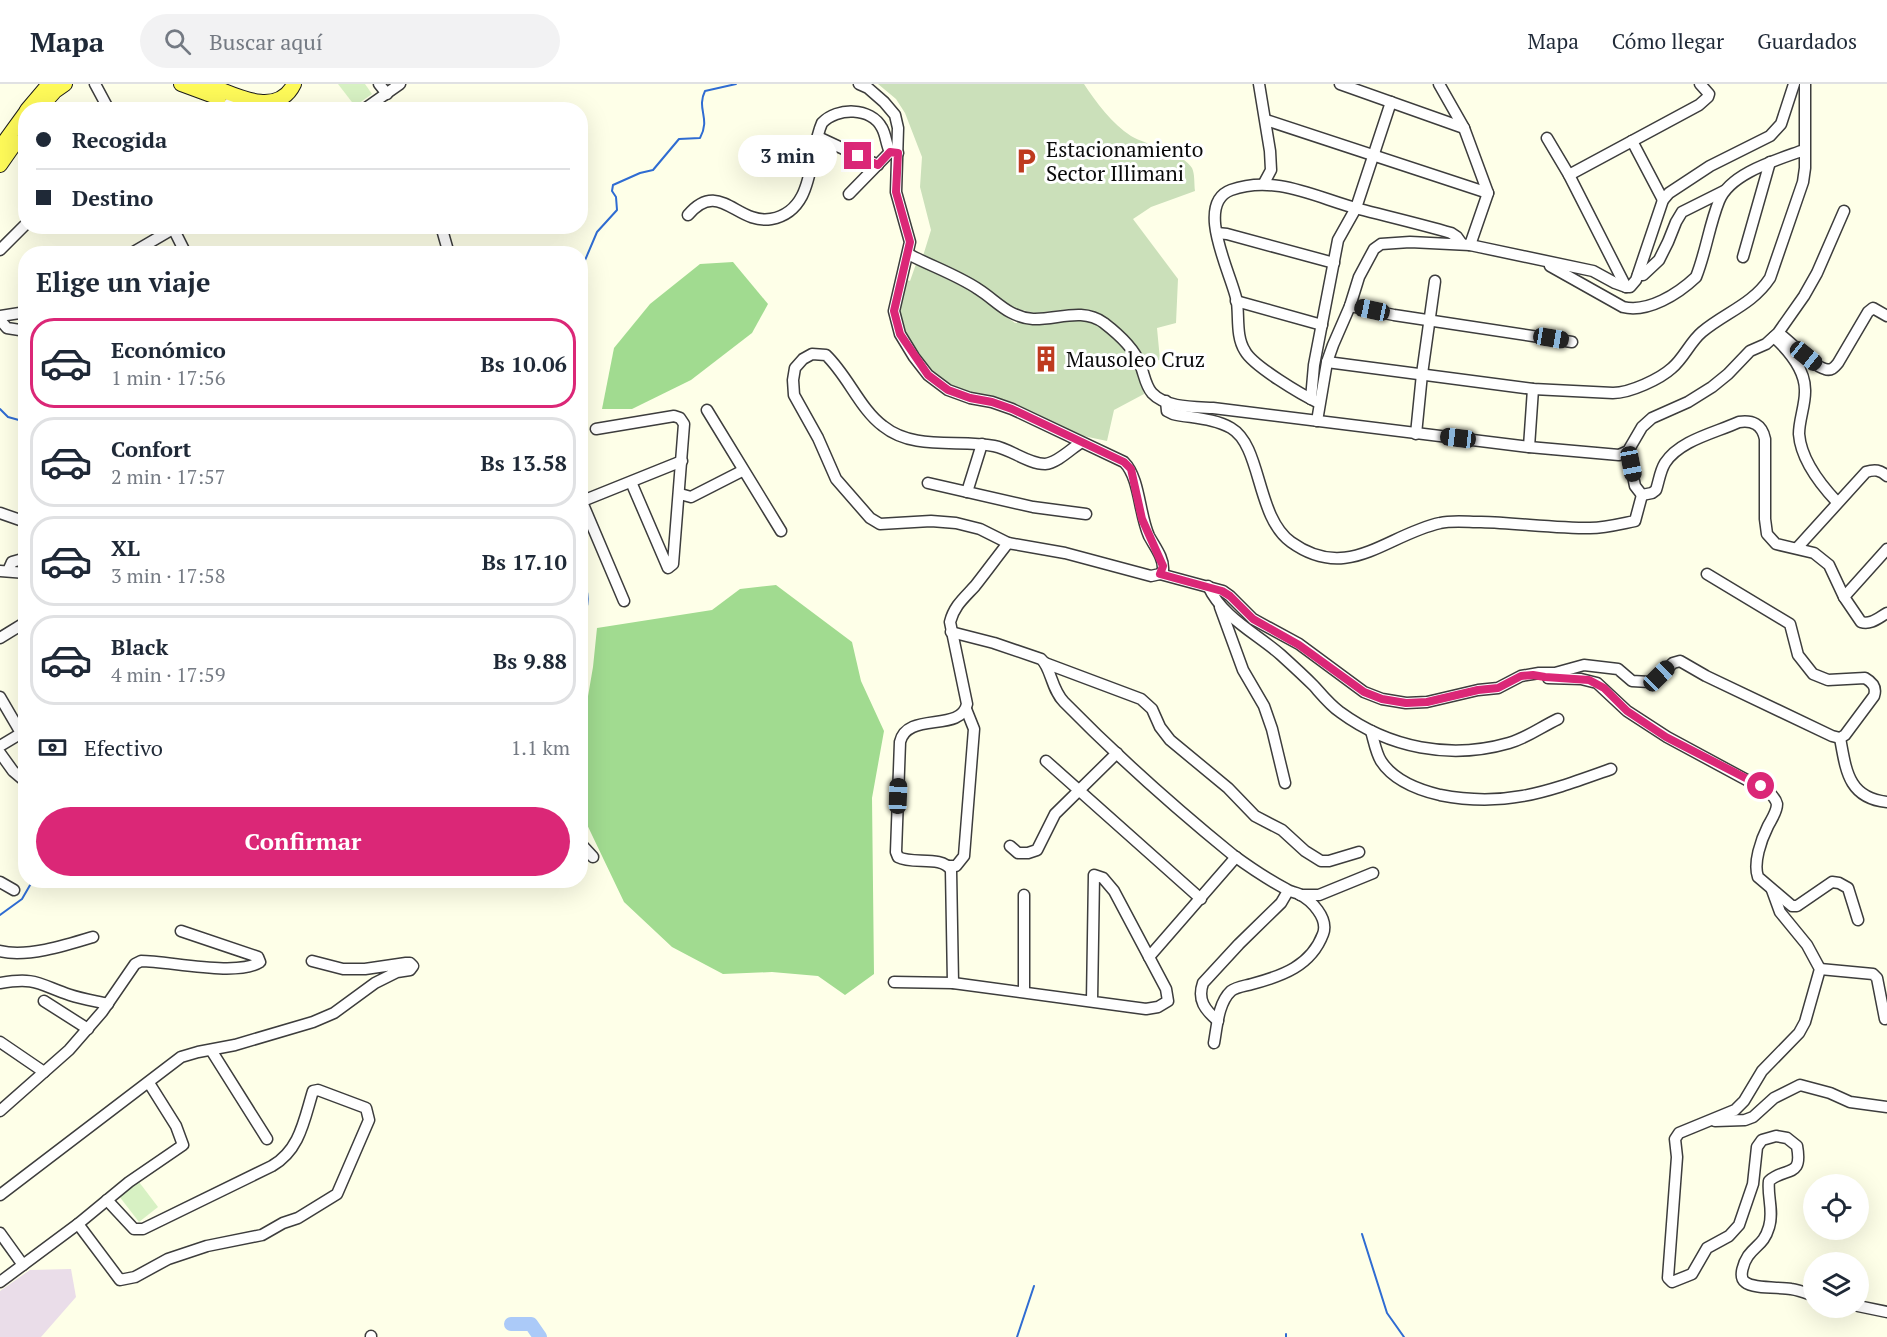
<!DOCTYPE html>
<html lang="es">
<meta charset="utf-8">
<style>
body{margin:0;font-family:"PT Serif",serif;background:#f2f2f3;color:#1f2937;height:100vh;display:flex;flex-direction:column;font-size:22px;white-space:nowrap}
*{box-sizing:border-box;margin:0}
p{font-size:20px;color:#747a83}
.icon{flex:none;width:33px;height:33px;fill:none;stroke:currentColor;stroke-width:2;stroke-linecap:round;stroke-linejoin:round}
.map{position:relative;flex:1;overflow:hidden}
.side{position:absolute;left:18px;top:162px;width:570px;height:642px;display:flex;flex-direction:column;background:#fff;border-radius:24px;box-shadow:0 6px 24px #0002}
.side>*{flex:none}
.banner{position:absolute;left:18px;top:18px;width:570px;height:132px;border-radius:24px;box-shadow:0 6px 24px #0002;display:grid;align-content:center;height:132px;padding:0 18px;background:#fff}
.tools{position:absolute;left:1803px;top:1090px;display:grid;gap:12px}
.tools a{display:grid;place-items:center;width:66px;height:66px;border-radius:50%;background:#fff;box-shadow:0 6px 24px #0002;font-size:30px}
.end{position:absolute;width:27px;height:27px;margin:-14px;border:8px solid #db2777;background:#fff;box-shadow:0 0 0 3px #fff}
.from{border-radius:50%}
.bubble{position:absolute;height:42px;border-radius:21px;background:#fff;box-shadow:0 6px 24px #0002;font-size:20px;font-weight:600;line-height:42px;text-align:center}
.car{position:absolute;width:18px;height:36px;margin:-18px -9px;border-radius:8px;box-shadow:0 0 4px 2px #0007;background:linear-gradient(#222 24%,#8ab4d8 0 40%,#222 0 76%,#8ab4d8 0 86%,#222 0)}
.banner b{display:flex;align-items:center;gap:21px;height:57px;font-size:22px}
.banner b+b{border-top:2px solid #e0e1e3}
.banner i{width:15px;height:15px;background:#1f2937}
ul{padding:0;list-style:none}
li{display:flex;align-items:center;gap:18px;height:90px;margin:0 12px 9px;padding:0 6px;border:3px solid #e0e1e3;border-radius:24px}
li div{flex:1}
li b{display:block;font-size:22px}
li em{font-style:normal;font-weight:600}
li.current{border-color:#db2777}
li>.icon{width:54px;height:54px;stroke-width:1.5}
h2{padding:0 18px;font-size:27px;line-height:72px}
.pay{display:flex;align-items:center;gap:15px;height:66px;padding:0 18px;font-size:22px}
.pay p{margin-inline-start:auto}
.button{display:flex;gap:12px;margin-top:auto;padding:12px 18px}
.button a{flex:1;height:69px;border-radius:36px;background:#db2777;color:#fff;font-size:24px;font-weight:600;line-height:69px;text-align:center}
header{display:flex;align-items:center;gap:36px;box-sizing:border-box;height:84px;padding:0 30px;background:#fff;border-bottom:2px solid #e0e1e3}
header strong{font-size:28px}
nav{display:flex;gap:33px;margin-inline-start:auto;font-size:21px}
.search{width:420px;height:54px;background:#f2f2f3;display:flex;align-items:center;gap:15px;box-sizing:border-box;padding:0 21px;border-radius:33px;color:#747a83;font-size:22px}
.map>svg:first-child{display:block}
.industrial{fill:#eadde9}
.forest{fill:#a1db90}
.cemetery{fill:#cbe0ba}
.pitch{fill:#d7f1c3}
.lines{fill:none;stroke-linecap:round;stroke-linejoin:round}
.stream{stroke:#2f6cd2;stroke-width:2}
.river{stroke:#abcaf8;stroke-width:14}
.minor-casing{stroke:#3d3d3d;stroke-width:13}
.major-casing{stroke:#1b1b1b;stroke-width:16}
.minor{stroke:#fff;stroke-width:10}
.major{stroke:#fefa59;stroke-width:14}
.route{stroke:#db2777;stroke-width:8}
.labels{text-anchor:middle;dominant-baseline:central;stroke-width:6;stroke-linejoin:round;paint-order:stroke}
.poi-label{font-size:21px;fill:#0a0a0a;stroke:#fff;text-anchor:start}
</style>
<header>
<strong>Mapa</strong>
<div class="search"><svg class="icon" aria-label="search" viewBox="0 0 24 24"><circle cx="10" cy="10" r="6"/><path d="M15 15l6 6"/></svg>Buscar aquí</div>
<nav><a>Mapa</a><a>Cómo llegar</a><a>Guardados</a></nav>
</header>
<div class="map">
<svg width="1887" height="1253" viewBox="0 0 1887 1253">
<rect width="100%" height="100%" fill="#feffe8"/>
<path class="industrial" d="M71 1185 76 1213 41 1253H0V1207L30 1186Z"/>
<g class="forest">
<path d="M733 178 768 220 752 249 691 296 632 325H602L614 264 650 220 700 180Z"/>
<path d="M776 501 852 558 861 597 884 647 872 714 874 890 845 911 818 892 772 888 723 890 672 863 624 818 581 728V653L593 583 597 544 712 526 740 505Z"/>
</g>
<g class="cemetery">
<path d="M878 0H1084C1096 18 1112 40 1131 52 1147 61 1184 70 1192 84 1195 90 1194 100 1195 107L1151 123 1133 135 1178 195 1176 239 1157 244 1160 276 1146 278 1112 237 1100 230 1070 225 1035 229 1009 223 923 172 931 146 920 103 922 73 905 29 896 15Z"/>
<path d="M916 180 969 206 1015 239H1034L1064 235 1085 236 1102 243 1135 277 1144 310 1114 326 1107 357 1074 350 1001 315 962 308 942 299 929 287 904 250 897 229 904 195 910 197Z"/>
</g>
<g class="pitch">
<path d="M338 0H365L372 10 355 22Z"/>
<path d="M139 1098 158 1123 139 1138 119 1112Z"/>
</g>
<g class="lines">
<g class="stream">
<path d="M580 188 597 148 617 126 616 113 612 107 613 101 640 89 653 86 679 55 700 54C711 34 696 25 705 7L736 0"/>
<path d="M580 208V218"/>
<path d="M0 325 8 333 26 338"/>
<path d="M580 492C591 508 590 523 580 539"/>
<path d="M0 831 22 815 33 796"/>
<path d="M1362 1150 1387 1229 1404 1253"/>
<path d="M1286 1250V1253"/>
<path d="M1017 1253 1034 1202"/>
</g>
<path class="river" d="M511 1240H531L540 1253"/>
<g class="minor-casing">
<g id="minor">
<path d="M95 0 109 26"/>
<path d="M379 0 387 10"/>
<path d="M859 0 868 4 884 18 895 31 898 44 896 108 910 158 894 227 900 250 914 273 928 291 948 306 970 314 992 318 1012 325 1124 378C1140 394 1139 430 1149 452 1155 463 1164 474 1163 486L1160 490 1151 492 1065 469 1008 459 980 445 956 439 931 437 880 440 870 434 836 395 818 354 794 311 793 296 795 284 803 275 812 270 826 271C848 292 860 325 883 342 914 367 958 355 994 362 1011 365 1028 380 1045 380 1057 379 1071 365 1080 359"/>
<path d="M1259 0 1270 67 1271 86 1264 99"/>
<path d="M1340 0 1464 44"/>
<path d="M1439 0 1464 44 1488 109 1470 161"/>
<path d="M221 26 231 18"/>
<path d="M363 26 400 0"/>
<path d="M1266 36 1488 109"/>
<path d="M818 53 878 81"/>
<path d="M1547 54 1569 91 1626 203"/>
<path d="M1632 57 1663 116"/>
<path d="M1569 91 1699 21 1708 13 1709 10 1700 0"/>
<path d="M849 110 890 68"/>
<path d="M688 131C719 94 737 141 771 135 816 127 808 70 822 39 837 23 871 23 882 44 886 51 886 60 890 68L898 69"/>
<path d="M172 142 186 170"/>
<path d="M441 142 449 170"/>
<path d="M1217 149 1227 150 1334 179"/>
<path d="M0 166 26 140"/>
<path d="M130 170 178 142"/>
<path d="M908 170C931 182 957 191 978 205 997 217 1008 233 1033 235 1057 236 1082 223 1104 239 1117 249 1134 264 1140 280 1144 289 1145 301 1152 309 1166 324 1194 323 1213 324L1529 363 1619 371 1628 367 1642 343 1652 334 1688 318 1712 303 1728 290 1750 267 1766 260 1778 249 1804 212 1817 189 1844 127"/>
<path d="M1743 173 1770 78"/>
<path d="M1550 182 1623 223C1648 229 1678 210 1696 193 1706 168 1709 142 1719 117 1730 89 1777 76 1804 66"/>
<path d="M1638 191H1643L1659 176 1668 158 1676 138 1682 128 1724 107"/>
<path d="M1236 217 1322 241"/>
<path d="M1350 222 1394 231 1572 258"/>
<path d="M0 232 26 228"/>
<path d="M0 236 7 244 26 247"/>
<path d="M1781 251C1792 259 1813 282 1825 285 1831 287 1834 284 1838 279L1868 228 1873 224 1887 232"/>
<path d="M1774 253C1789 267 1806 286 1805 308 1805 322 1799 336 1799 350 1801 376 1820 400 1837 418"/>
<path d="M1327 278 1533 305 1613 309C1630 309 1660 295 1672 284 1684 274 1690 258 1702 248 1726 228 1752 221 1770 194L1803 98 1805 84V0"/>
<path d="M1311 315 1314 281 1338 156 1356 124 1391 18"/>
<path d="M1166 317 1167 327 1173 330C1191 334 1214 334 1231 344 1262 362 1256 433 1291 458 1348 499 1386 451 1440 439 1452 436 1468 438 1481 438 1517 439 1554 444 1590 444 1605 444 1620 440 1635 437L1642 411"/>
<path d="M1319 319C1302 311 1253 282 1245 267 1236 253 1239 234 1237 218 1233 193 1193 120 1231 106 1275 90 1317 114 1359 125 1390 133 1420 140 1451 149L1457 153 1462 160"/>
<path d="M707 326 781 447"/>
<path d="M1317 337 1327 278 1333 261 1350 222 1359 193 1374 165 1381 160 1410 158 1470 161 1593 187 1615 199 1626 203H1630L1636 196 1663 116 1669 109 1710 82 1770 52 1781 40 1794 0"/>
<path d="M596 345 674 332 680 334 684 340 673 480 668 484 631 398"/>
<path d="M1416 350 1422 290 1435 197"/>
<path d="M1529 363 1533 305"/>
<path d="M1628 367 1635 402 1642 411 1652 409 1656 406C1659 397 1660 387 1665 379 1680 356 1715 349 1739 338 1752 336 1762 340 1765 355V435L1767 450 1776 460 1814 469 1829 481 1844 513 1861 538C1871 541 1878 534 1887 529"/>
<path d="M928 399 1033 423 1086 430"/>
<path d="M967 408 982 360"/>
<path d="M680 410 691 413 742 387"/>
<path d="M580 418 682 377"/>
<path d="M582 418 624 517"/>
<path d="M0 429 23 437"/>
<path d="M1797 464 1866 388C1875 385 1880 386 1887 392"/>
<path d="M0 487 26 489"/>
<path d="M8 487 12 478 26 474"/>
<path d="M1160 490 1223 507 1230 512 1253 535 1299 560 1364 608 1382 615 1406 619 1427 618 1478 606 1498 604 1521 592 1539 589H1555L1584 581 1618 585 1632 597 1650 598 1659 592 1673 579 1680 577 1706 592 1832 652 1840 654 1845 651 1874 612C1877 603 1872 598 1865 594L1828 596 1813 590 1798 571 1790 540 1707 490"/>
<path d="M1208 502C1223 534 1256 549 1281 571 1292 581 1303 591 1314 602 1322 611 1330 621 1340 628 1389 664 1450 676 1509 659 1527 654 1541 643 1558 635"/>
<path d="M1844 513 1887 465"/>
<path d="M1220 523 1243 586 1264 622 1272 645 1285 699"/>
<path d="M951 548 994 559 1041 575C1051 583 1051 605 1064 618 1117 672 1174 723 1233 771 1248 782 1269 796 1286 805 1290 808 1295 808 1299 810 1311 816 1329 834 1323 850 1311 882 1282 892 1252 900 1245 902 1236 903 1231 907 1218 919 1217 943 1214 959"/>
<path d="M0 554 26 538"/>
<path d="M1045 579 1141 615 1152 625 1160 643 1170 656 1228 704 1255 732 1282 746 1305 767 1321 777H1329L1359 768"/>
<path d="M1548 594 1581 595 1597 599 1627 627 1667 653 1769 708C1772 711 1776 716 1777 720 1777 728 1771 736 1768 742 1761 756 1753 779 1758 793L1792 822H1797L1832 798 1839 799 1848 804 1858 836"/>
<path d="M0 613 21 649"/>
<path d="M1371 647C1374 657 1376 669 1381 677 1394 697 1419 706 1440 711 1507 724 1549 707 1611 685"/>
<path d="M1840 654C1846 686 1848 714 1887 718"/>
<path d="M0 662 25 647"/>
<path d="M0 669 13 687 26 698"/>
<path d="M1046 677 1201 815"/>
<path d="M580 759 593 773"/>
<path d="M1010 762 1018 769H1028L1037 766 1055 730 1117 669"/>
<path d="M949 782H956L964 772 974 645 966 625"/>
<path d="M0 798 14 806"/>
<path d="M1772 806 1780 828 1807 861 1820 885 1805 938 1799 949 1762 987 1744 1017 1735 1026 1679 1049 1675 1055 1677 1073 1668 1194 1672 1198 1692 1190 1707 1164 1729 1152 1739 1141 1753 1100 1757 1063 1762 1056 1776 1052 1787 1054 1797 1062C1803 1095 1786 1082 1769 1097 1767 1112 1774 1127 1769 1143 1764 1160 1757 1160 1748 1172 1744 1178 1738 1193 1745 1198 1753 1205 1780 1203 1791 1205 1799 1206 1806 1209 1814 1212"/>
<path d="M1300 811H1319L1373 789"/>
<path d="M0 867C26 874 67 861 93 853"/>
<path d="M1149 873 1236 773"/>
<path d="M1820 885 1873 890 1877 894 1885 935"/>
<path d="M894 898 953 899 1146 925 1158 923 1168 917 1166 905 1114 807 1103 794 1094 791 1092 917"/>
<path d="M0 899C36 893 38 900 70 911 82 915 95 917 108 920"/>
<path d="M953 899 951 786C941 771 913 781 898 773L896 768 900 658C907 627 961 649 967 620L950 538C954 522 964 514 975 502 986 488 997 473 1008 459"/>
<path d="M1024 907V811"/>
<path d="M44 917 88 945"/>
<path d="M1218 937C1205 926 1197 916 1203 899L1239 860 1281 819 1288 807"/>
<path d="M0 958 44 988"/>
<path d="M211 966 267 1055"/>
<path d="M0 1027 69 966 102 928 135 880 141 877C169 877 237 893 260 878L258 873 181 847"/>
<path d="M1715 1037 1745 1036 1753 1033 1774 1014 1800 1001 1830 1009 1850 1018 1887 1023"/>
<path d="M0 1111 181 973 198 968 235 961 313 938 334 929 375 899 397 888 410 886 413 882 410 879H406L365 885H343L312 877"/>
<path d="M78 1140 120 1196 135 1193 168 1175 207 1162 262 1151 283 1139 298 1134 337 1110 369 1036 366 1024 318 1006 313 1007C304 1036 300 1066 272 1082L143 1145H134L107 1116"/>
<path d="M0 1149 23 1181"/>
<path d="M0 1198 78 1140 129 1098 183 1061 176 1042 149 999"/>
<path d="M1858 1222 1887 1228"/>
<path d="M371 1252V1253"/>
</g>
</g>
<g class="major-casing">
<g id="major">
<path d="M181 0 219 14"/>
<path d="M207 0C233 10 277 35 294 0"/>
<path d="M27 26 49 0"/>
<path d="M38 26 55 7 65 0"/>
<path d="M0 64 26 28"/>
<path d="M0 81 16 58"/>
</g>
</g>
<use href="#minor" class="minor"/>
<use href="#major" class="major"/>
</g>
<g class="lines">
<path class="route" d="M858 72 878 81 890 68 898 69 896 108 910 158 894 227 900 250 928 291 948 306 970 314 992 318 1012 325 1124 378 1131 385 1142 435 1163 482 1160 490 1222 507 1230 512 1253 535 1299 561 1364 608 1382 615 1406 619 1427 618 1478 606 1498 604 1521 592 1533 591 1545 593 1589 596 1604 604 1627 627 1666 653 1761 702"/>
</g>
<defs>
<g id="parking-bare" transform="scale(2.07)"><path d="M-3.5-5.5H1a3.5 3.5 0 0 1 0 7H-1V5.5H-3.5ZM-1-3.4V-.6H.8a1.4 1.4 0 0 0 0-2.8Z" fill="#be3b1f" stroke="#fff" stroke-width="2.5" paint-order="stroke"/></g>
<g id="building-bare" transform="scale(2.07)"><path d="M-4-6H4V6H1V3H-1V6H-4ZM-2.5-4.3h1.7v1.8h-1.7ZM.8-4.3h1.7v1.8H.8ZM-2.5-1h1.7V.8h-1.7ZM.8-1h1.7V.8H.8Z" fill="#be3b1f" stroke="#fff" stroke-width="2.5" paint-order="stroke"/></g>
</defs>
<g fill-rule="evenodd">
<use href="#parking-bare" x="1026" y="77"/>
<use href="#building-bare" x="1046" y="275"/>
</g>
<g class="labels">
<g class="poi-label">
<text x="1046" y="65">Estacionamiento<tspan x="1046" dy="24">Sector Illimani</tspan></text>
<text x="1066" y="275">Mausoleo Cruz</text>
</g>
</g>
</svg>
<div class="tools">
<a><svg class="icon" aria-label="locate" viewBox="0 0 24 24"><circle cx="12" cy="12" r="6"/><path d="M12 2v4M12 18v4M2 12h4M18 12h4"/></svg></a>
<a><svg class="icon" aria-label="layers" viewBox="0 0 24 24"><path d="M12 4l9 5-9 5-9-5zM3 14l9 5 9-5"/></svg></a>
</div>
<i class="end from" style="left:1761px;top:702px"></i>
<i class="end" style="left:858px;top:72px"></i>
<div class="bubble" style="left:738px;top:51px;width:99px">3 min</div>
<i class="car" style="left:1372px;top:226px;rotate:282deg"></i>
<i class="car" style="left:1551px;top:254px;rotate:99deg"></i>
<i class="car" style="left:1806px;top:272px;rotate:129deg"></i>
<i class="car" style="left:1458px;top:354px;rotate:277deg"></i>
<i class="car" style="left:1631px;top:380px;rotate:169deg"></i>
<i class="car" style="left:1659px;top:592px;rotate:46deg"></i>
<i class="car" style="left:898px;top:712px;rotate:2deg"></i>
<div class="banner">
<b><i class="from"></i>Recogida</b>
<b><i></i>Destino</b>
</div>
<section class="side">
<h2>Elige un viaje</h2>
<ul>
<li class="current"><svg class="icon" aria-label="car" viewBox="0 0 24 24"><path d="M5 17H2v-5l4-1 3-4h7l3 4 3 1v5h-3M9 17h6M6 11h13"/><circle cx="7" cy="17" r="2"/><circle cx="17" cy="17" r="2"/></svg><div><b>Económico</b><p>1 min · 17:56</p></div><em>Bs 10.06</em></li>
<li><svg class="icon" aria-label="car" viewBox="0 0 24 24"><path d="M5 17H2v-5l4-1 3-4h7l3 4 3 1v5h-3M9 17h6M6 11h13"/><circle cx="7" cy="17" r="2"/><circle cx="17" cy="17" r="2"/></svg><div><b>Confort</b><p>2 min · 17:57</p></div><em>Bs 13.58</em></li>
<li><svg class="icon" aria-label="car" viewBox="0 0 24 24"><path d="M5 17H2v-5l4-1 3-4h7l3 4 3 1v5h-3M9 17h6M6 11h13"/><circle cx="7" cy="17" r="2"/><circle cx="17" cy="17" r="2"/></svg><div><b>XL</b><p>3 min · 17:58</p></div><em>Bs 17.10</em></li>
<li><svg class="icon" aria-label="car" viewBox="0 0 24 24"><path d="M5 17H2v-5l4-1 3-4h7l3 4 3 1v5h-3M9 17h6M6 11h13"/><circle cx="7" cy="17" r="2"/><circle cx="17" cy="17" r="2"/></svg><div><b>Black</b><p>4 min · 17:59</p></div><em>Bs 9.88</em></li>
</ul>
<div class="pay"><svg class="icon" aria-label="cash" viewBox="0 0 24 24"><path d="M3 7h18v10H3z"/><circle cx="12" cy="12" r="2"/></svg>Efectivo<p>1.1 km</p></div>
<div class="button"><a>Confirmar</a></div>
</section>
</div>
